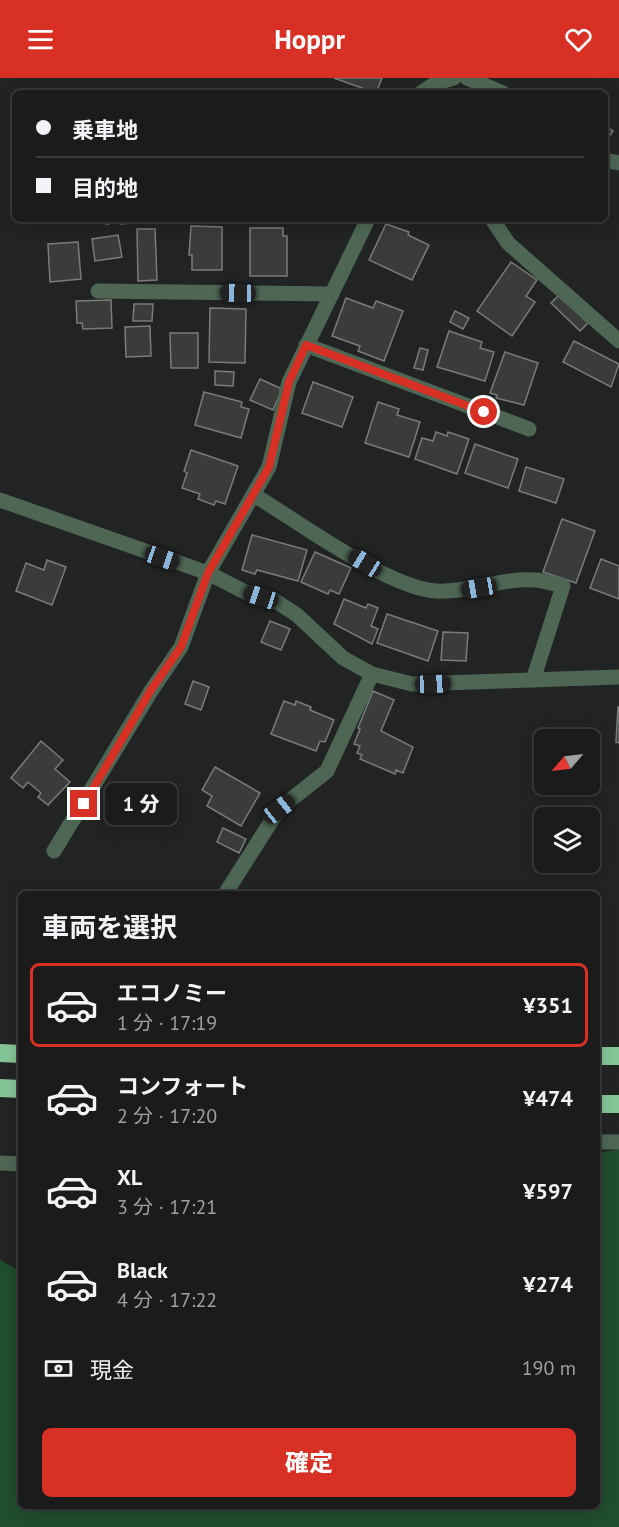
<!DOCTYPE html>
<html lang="ja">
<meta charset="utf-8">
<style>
body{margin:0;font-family:"PT Sans","Noto Sans JP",sans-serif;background:#232423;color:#f1f3f6;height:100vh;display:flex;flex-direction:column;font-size:22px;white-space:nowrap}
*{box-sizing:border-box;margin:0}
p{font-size:20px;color:#9fa1a2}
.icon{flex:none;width:33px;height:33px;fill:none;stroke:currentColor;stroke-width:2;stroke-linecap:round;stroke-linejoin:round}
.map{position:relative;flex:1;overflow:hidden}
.sheet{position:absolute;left:18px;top:813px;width:582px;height:618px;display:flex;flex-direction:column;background:#1a1b1a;border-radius:9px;box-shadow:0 3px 15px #0003,0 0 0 2px #383939}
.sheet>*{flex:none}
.guide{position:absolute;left:12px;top:12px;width:596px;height:132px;border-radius:9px;box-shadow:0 3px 15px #0003,0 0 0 2px #383939;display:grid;align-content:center;height:132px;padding:0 24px;background:#1a1b1a}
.needle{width:39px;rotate:242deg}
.tools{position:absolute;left:534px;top:651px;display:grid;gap:12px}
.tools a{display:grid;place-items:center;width:66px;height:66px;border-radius:9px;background:#1a1b1a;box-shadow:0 3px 15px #0003,0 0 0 2px #383939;font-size:30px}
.end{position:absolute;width:27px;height:27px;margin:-14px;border:8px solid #d93025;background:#fff;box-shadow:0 0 0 3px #fff}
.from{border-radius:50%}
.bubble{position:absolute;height:42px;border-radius:9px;background:#1a1b1a;box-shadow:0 3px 15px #0003,0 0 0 2px #383939;font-size:20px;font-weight:800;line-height:42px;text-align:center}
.car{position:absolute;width:18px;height:36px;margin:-18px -9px;border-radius:8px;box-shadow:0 0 4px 2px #0007;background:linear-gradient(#222 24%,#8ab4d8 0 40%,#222 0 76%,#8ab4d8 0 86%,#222 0)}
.guide b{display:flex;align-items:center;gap:21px;height:57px;font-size:22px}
.guide b+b{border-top:2px solid #383939}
.guide i{width:15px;height:15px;background:#f1f3f6}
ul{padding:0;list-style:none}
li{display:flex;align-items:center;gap:18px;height:84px;margin:0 12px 9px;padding:0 12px;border:3px solid transparent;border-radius:9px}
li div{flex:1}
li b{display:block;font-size:22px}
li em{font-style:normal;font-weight:800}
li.active{border-color:#d93025}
li>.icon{width:54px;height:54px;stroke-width:1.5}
h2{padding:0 24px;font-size:27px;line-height:72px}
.pay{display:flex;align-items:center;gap:15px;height:66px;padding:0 24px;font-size:22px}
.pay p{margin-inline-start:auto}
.primary-button{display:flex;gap:12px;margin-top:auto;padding:12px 24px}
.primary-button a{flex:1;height:69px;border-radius:9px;background:#d93025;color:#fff;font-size:24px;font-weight:800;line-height:69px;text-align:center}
header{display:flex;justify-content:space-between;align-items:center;height:78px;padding:0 24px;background:#d93025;color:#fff;font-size:27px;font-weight:800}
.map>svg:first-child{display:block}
.green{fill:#204c2f}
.building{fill:#3a3c3a;stroke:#797c7a;stroke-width:1.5}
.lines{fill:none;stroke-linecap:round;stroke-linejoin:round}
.street{stroke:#4e6755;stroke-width:15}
.highway{stroke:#84c597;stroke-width:18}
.route{stroke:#d93025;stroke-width:8}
</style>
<header><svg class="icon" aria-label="menu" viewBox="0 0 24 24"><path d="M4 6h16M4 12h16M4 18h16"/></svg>Hoppr<svg class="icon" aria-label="heart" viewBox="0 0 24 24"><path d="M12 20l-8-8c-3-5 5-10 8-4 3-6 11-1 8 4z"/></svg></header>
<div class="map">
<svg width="619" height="1449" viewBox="0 0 619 1449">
<rect width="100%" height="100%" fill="#222423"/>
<path class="green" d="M619 1071V1449H0V1182L21 1194V1428H597V1075Z"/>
<g class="building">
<path d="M334 0H382L376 15Z"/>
<path d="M604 47 613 53 604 66Z"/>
<path d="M85 141H109L108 146Z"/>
<path d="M120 141H161V142L121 146Z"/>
<path d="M386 146 409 154 408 157 429 167 412 202 369 182Z"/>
<path d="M191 148 222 149V192H192V177H189Z"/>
<path d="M250 150H283V158H287V198H250Z"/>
<path d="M137 151H155L157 202 138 203Z"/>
<path d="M118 157 122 179 95 183 92 161Z"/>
<path d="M78 164 81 201 50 204 48 166Z"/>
<path d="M511 184 537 202 526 218 535 224 512 258 477 233Z"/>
<path d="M559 217 588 245 580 253 551 225Z"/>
<path d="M346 220 373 230 376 223 403 233 384 283 358 273 360 268 332 258Z"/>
<path d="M111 222 112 250 83 251 82 245H77L76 223Z"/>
<path d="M134 226H153L152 243H133Z"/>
<path d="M210 230 246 231 245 285 209 284Z"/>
<path d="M455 233 469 240 463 251 450 244Z"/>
<path d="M150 248 151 278 126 279 125 249Z"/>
<path d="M449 253 482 264 480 270 494 274 485 303 437 289Z"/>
<path d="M170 255H198V290H171Z"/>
<path d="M574 263 619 286 611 309 563 284Z"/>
<path d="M420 270 428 272 423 292 414 290Z"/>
<path d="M505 274 538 285 524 327 496 320 497 317 490 315Z"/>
<path d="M215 293 234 294 233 308 215 307Z"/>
<path d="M260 301 282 311 273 332 250 322Z"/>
<path d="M313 304 353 319 342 349 302 335Z"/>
<path d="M204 314 242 324 241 329 249 331 241 360 195 347Z"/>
<path d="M378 324 399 331 397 337 420 344 409 379 365 365Z"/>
<path d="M436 354 447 358 448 354 469 361 457 396 415 381 422 360 433 363Z"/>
<path d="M475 366 518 381 508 410 465 395Z"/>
<path d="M191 372 238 388 225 426 216 423 214 427 198 421 200 416 182 410 187 395 184 393Z"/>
<path d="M526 389 564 401 556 425 519 413Z"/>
<path d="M562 441 595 453 576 505 543 494Z"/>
<path d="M252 457 307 472 298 503 257 492 255 496 242 492Z"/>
<path d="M315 474 351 490 339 516 330 512 328 516 301 504Z"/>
<path d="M601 481 619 488V521L590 510Z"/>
<path d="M47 482 66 489 52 527 16 513 26 485 44 492Z"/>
<path d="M344 521 366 530 368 526 378 530 371 548 378 551 372 566 334 546Z"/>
<path d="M387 536 438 553 428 583 377 565Z"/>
<path d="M270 543 290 551 281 572 261 564Z"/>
<path d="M443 554 468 555 466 583 441 582Z"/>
<path d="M193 603 209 609 201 632 185 626Z"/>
<path d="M373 613 394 622 381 653 413 669 403 695 396 692 395 696 360 681 362 677 357 675 360 668 354 666 360 651 358 650Z"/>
<path d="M284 623 295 627 296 623 311 629 310 632 334 642 325 664 320 663 316 673 271 656Z"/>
<path d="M618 629H619V665L616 664Z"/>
<path d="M41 663 63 682 55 691 70 704 48 727 38 719 41 715 28 704 23 710 11 700Z"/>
<path d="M215 689 260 715 241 748 207 728 212 718 202 712Z"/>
<path d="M223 750 246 761 239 775 217 764Z"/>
</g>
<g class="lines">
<g class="street">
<path d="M467 0 503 15"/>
<path d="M421 15 436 5 454 0"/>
<path d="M604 82 619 85"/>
<path d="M492 141 508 165 619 263"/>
<path d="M98 213 332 216"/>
<path d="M306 267 529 351"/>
<path d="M254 417C297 443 388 510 436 513 469 515 503 499 536 502 545 503 554 506 563 508L533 602"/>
<path d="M0 422 208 495 245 514 277 524 297 537 343 580 372 596 412 606 619 599"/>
<path d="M54 773 151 613 181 569 208 495 269 389 289 304 368 141"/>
<path d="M225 816 279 731 327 693 372 596"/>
<path d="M597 1064H619"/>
<path d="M0 1085 21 1086"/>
</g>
<g class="highway">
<path d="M0 975 21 976"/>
<path d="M597 978H619"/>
<path d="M0 1010 21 1011"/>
<path d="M597 1026H619"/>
</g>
</g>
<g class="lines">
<path class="route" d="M84 726 151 612 181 569 208 495 269 389 289 304 306 267 484 334"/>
</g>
</svg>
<div class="tools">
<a><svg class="needle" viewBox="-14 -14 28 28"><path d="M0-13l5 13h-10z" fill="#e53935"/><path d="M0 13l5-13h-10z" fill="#9fa1a2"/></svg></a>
<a><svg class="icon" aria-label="layers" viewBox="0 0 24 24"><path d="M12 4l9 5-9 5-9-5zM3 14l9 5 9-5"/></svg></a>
</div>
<i class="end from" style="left:484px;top:334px"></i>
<i class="end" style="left:84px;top:726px"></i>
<div class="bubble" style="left:105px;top:705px;width:72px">1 分</div>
<i class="car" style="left:238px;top:215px;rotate:271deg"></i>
<i class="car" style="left:162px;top:480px;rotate:109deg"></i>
<i class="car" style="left:365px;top:485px;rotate:302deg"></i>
<i class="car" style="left:479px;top:510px;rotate:260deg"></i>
<i class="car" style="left:261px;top:519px;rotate:288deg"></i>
<i class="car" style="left:433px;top:606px;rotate:88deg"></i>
<i class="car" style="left:279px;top:731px;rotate:52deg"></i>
<div class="guide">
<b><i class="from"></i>乗車地</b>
<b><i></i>目的地</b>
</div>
<section class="sheet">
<h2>車両を選択</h2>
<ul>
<li class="active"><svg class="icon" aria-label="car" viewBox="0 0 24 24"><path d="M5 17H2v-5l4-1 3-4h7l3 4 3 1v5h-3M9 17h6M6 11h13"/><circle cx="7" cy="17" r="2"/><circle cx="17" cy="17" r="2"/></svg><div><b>エコノミー</b><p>1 分 · 17:19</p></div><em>¥351</em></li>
<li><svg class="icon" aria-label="car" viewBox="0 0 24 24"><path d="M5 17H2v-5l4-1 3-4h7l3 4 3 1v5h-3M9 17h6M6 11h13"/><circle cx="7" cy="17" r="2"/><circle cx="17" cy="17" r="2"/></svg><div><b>コンフォート</b><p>2 分 · 17:20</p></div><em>¥474</em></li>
<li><svg class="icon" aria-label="car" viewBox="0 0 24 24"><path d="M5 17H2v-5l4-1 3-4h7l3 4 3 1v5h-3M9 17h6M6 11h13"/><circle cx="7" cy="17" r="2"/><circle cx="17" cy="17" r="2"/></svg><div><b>XL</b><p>3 分 · 17:21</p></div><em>¥597</em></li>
<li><svg class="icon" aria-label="car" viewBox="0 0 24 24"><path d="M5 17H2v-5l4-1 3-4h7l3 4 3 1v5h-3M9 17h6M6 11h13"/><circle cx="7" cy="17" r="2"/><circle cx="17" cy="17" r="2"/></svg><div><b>Black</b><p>4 分 · 17:22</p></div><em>¥274</em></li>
</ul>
<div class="pay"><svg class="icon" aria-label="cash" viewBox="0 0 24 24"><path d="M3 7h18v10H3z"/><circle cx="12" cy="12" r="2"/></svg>現金<p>190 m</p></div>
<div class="primary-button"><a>確定</a></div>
</section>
</div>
